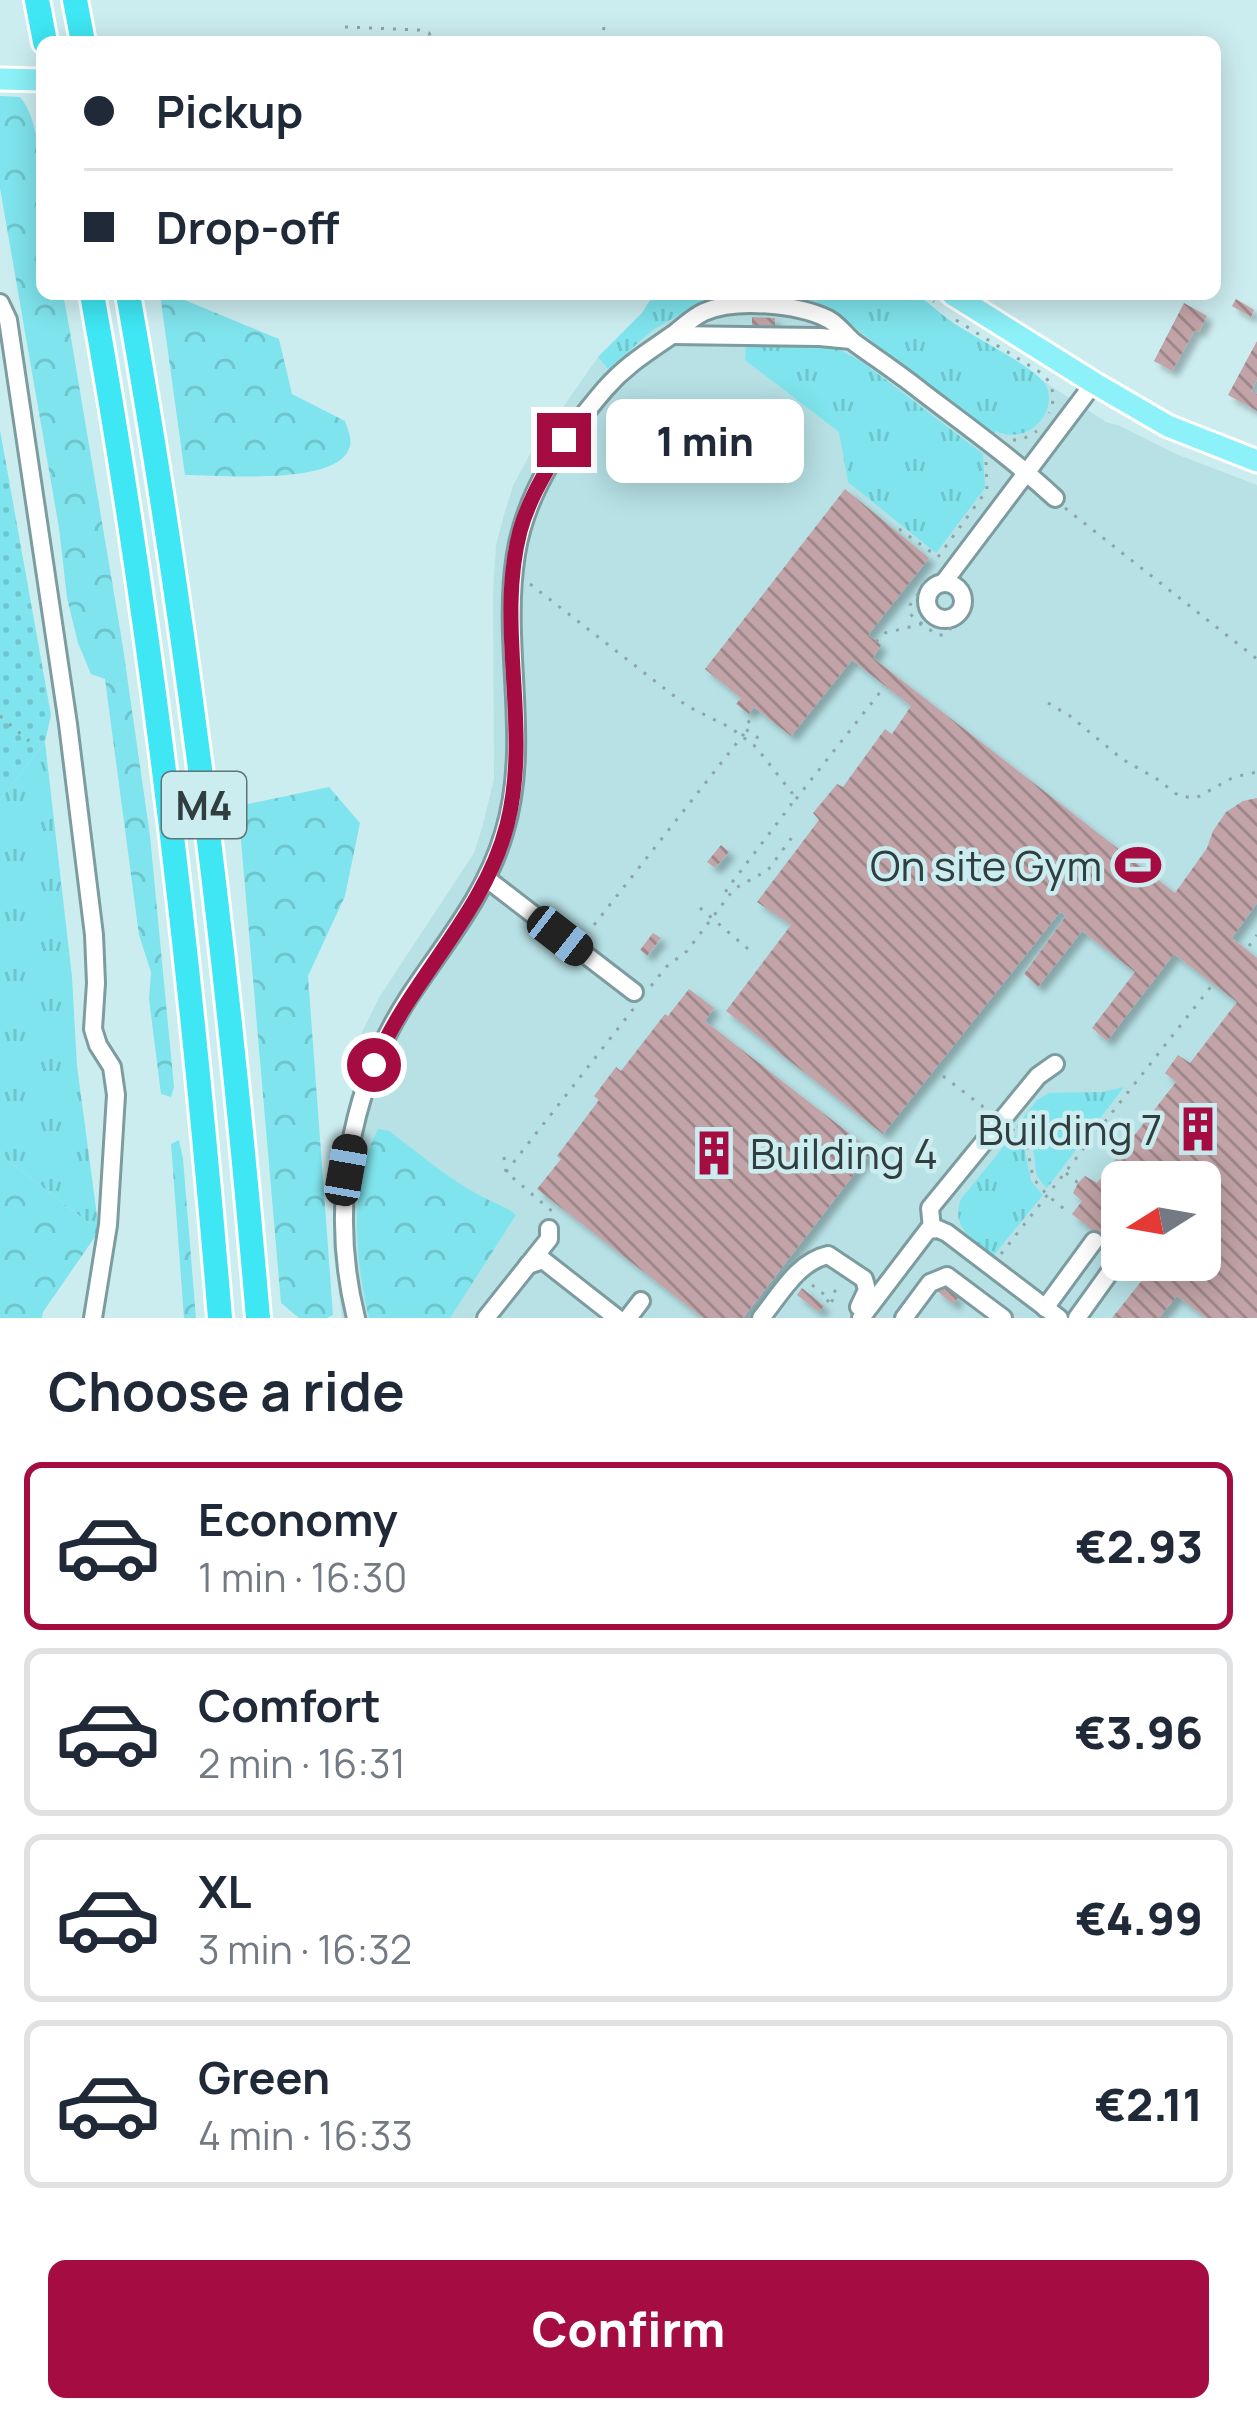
<!DOCTYPE html>
<meta charset="utf-8">
<style>
body{margin:0;font-family:Manrope,sans-serif;background:#f2f2f3;color:#1f2937;height:100vh;display:flex;flex-direction:column;font-size:45px;white-space:nowrap}
*{box-sizing:border-box;margin:0}
p{font-size:39px;color:#747a83}
.icon{flex:none;width:66px;height:66px;fill:none;stroke:currentColor;stroke-width:2;stroke-linecap:round;stroke-linejoin:round}
.map{position:relative;height:1318px;overflow:hidden}
.panel{display:flex;flex-direction:column;background:#fff;flex:1}
.panel>*{flex:none}
.hud{position:absolute;left:36px;top:36px;width:1185px;height:264px;border-radius:18px;box-shadow:0 6px 30px #0003;display:grid;align-content:center;height:264px;padding:0 48px;background:#fff}
.needle{width:78px;rotate:259deg}
.tools{position:absolute;left:1101px;top:1161px;display:grid;gap:24px}
.tools a{display:grid;place-items:center;width:120px;height:120px;border-radius:18px;background:#fff;box-shadow:0 6px 30px #0003;font-size:60px}
.end{position:absolute;width:54px;height:54px;margin:-27px;border:15px solid #a50c42;background:#fff;box-shadow:0 0 0 6px #fff}
.from{border-radius:50%}
.bubble{position:absolute;height:84px;border-radius:18px;background:#fff;box-shadow:0 6px 30px #0003;font-size:39px;font-weight:800;line-height:84px;text-align:center}
.car{position:absolute;width:36px;height:72px;margin:-36px -18px;border-radius:15px;box-shadow:0 0 9px 3px #0007;background:linear-gradient(#222 24%,#8ab4d8 0 40%,#222 0 76%,#8ab4d8 0 86%,#222 0)}
.hud b{display:flex;align-items:center;gap:42px;height:114px;font-size:45px}
.hud b+b{border-top:3px solid #e0e1e3}
.hud i{width:30px;height:30px;background:#1f2937}
ul{padding:0;list-style:none}
li{display:flex;align-items:center;gap:36px;height:168px;margin:0 24px 18px;padding:0 24px;border:6px solid #e0e1e3;border-radius:18px}
li div{flex:1}
li b{display:block;font-size:45px}
li em{font-style:normal;font-weight:800}
li.current{border-color:#a50c42}
li>.icon{width:108px;height:108px;stroke-width:1.5}
h2{padding:0 48px;font-size:54px;line-height:144px}
.cta{display:flex;gap:24px;margin-top:auto;padding:24px 48px}
.cta a{flex:1;height:138px;border-radius:18px;background:#a50c42;color:#fff;font-size:48px;font-weight:800;line-height:138px;text-align:center}
.map>svg:first-child{display:block}
.built{fill:#b7e1e5;fill-rule:evenodd}
.grass{fill:url(#grass-tufts)}
.forest{fill:url(#forest-crowns)}
.garden{fill:url(#garden-dots)}
.building{fill:url(#building-back-hatch);filter:url(#shadow)}
.lines{fill:none;stroke-linecap:round;stroke-linejoin:round}
.minor-casing{stroke:#7d9c9f;stroke-width:22}
.major-casing{stroke:#fff;stroke-width:27}
.highway-casing{stroke:#fff;stroke-width:30}
.path{stroke:#8ca5a7;stroke-width:3;stroke-dasharray:3 9;stroke-linecap:butt}
.minor{stroke:#fff;stroke-width:16}
.major{stroke:#8cf1f8;stroke-width:21}
.highway{stroke:#3fe7f4;stroke-width:24}
.route{stroke:#a50c42;stroke-width:15}
.labels{text-anchor:middle;dominant-baseline:central;stroke-width:9;stroke-linejoin:round;paint-order:stroke}
.shield{fill:#ccedf0;stroke:#607275;stroke-width:3}
.shield-label{font-size:39px;font-weight:bold;fill:#313e40}
.poi-label{font-size:42px;fill:#313e40;stroke:#ccedf0;text-anchor:end}
</style>
<div class="map">
<svg width="1257" height="1318" viewBox="0 0 1257 1318">
<defs>
<pattern id="grass-tufts" width="24" height="20" patternUnits="userSpaceOnUse" patternTransform="scale(3)"><rect width="24" height="20" fill="#7fe4ed"/><path d="M3 7l-1-3M5 7V3M7 7l1-3M15 17l-1-3M17 17v-4M19 17l1-3" fill="none" stroke="#6ec5cc"/></pattern>
<pattern id="forest-crowns" width="20" height="18" patternUnits="userSpaceOnUse" patternTransform="scale(3)"><rect width="20" height="18" fill="#7fe4ed"/><path d="M2 6a3 3 0 1 1 6 0M12 15a3 3 0 1 1 6 0" fill="none" stroke="#6ec5cc"/></pattern>
<pattern id="garden-dots" width="8" height="8" patternUnits="userSpaceOnUse" patternTransform="scale(3)"><rect width="8" height="8" fill="#7fe4ed"/><path d="M2 2h.1M6 6h.1" fill="none" stroke="#6ec5cc" stroke-width="1.8" stroke-linecap="round"/></pattern>
<pattern id="building-back-hatch" width="6" height="6" patternUnits="userSpaceOnUse" patternTransform="scale(3)"><rect width="6" height="6" fill="#c2a4a8"/><path d="M-1 5l2 2M0 0l6 6M5-1l2 2" fill="none" stroke="#9e878a"/></pattern>
<filter id="shadow"><feDropShadow dx="6" dy="6" stdDeviation="3" flood-color="#0004"/></filter>
</defs>
<rect width="100%" height="100%" fill="#ccedf0"/>
<path class="built" d="M654 294H915L948 319 1106 422 1120 426 1176 454 1257 485V1318H342L333 1248 335 1183 346 1114 354 1082 353 1050 380 996 474 853 482 828 494 779 493 592 496 545 504 515 513 486 529 456 598 357 642 313ZM1122 1182H1200V1260H1122Z"/>
<g class="grass">
<path d="M654 294H915C929 302 940 314 953 323 979 340 1022 360 1042 380 1063 403 1033 448 996 431L993 435 836 313 815 301 778 296 708 299 654 329 608 369 598 357 642 313Z"/>
<path d="M830 345 861 361 983 454 985 488 936 553 848 482 839 432 745 360 746 346Z"/>
<path d="M45 742 72 977 77 1066 99 1231 0 1154V800Z"/>
<path d="M1124 1087 1047 1188C1028 1171 1040 1161 1030 1142 1029 1139 1019 1129 1016 1127L1037 1100 1049 1093 1102 1092Z"/>
<path d="M1013 1135 1023 1142 1031 1181 1043 1195 994 1255C973 1239 950 1228 961 1199Z"/>
</g>
<g class="forest">
<path d="M0 96 20 97C50 130 42 248 42 294H63L70 332 122 641 150 836 174 1087 171 1097 161 1094 149 999 151 972 139 935 105 679 91 674 78 643 67 598 59 528 0 188Z"/>
<path d="M160 294H170L279 339 292 394 345 421C348 430 353 440 349 449 335 486 218 475 185 475Z"/>
<path d="M329 787 360 823 345 896 308 976 333 1315 327 1318H299L281 1303 238 806Z"/>
<path d="M378 1129 389 1131C419 1153 448 1179 481 1196 493 1203 504 1205 516 1215L450 1318H369C355 1256 348 1187 378 1129Z"/>
<path d="M179 1140 183 1159 196 1318H184L171 1144Z"/>
<path d="M0 1154 99 1231 43 1312 42 1318H0Z"/>
</g>
<path class="garden" d="M0 430 51 715 45 742 0 800Z"/>
<g class="building">
<path d="M1236 299 1254 310 1251 317 1232 306Z"/>
<path d="M1184 303 1207 316 1199 332 1195 330 1172 371 1154 361Z"/>
<path d="M752 317 775 318V326L752 325Z"/>
<path d="M1257 341V380L1251 391 1257 394V411L1228 395Z"/>
<path d="M845 489 929 558 868 635 881 645 873 658 1175 893 1207 848 1213 831 1226 812 1243 801 1257 798V903L1232 938 1257 958V1318H1206L1177 1296 1159 1318H1112L1147 1274 1130 1260H1200V1182H1122V1254L1072 1214 1082 1201 1073 1193 1078 1183 1085 1176 1097 1183 1176 1082 1165 1073 1178 1055 1190 1063 1237 1002 1174 954 1107 1041 1092 1028 1135 972 1082 931 1038 987 1024 974 1066 916 1060 912 883 1134 726 1011 791 925 757 902 819 820 813 813 837 784 843 787 885 729 892 734 911 706 852 660 791 736 754 707 749 714 736 704 741 698 705 669Z"/>
<path d="M721 845 729 852 715 868 707 862Z"/>
<path d="M653 933 661 938 647 956 640 950Z"/>
<path d="M689 989 714 1008 705 1021 872 1151 743 1318H703L537 1189 561 1159 557 1156 599 1100 594 1096 616 1067 621 1071 665 1014 668 1016Z"/>
<path d="M942 1284 958 1298 953 1304 937 1291Z"/>
<path d="M802 1288 824 1306 819 1312 797 1295Z"/>
</g>
<g class="lines">
<g class="minor-casing">
<g id="minor">
<path d="M0 303 8 320 68 724 94 935 96 983 93 1029 98 1045 112 1067 116 1095 108 1225 93 1318"/>
<path d="M673 335 820 337 851 340"/>
<path d="M944 582 1094 383"/>
<circle cx="945" cy="601" r="18"/>
<path d="M487 879 634 992"/>
<path d="M932 1229 930 1208 1038 1076 1055 1064"/>
<path d="M528 1265 543 1260 617 1318"/>
<path d="M1045 1308 1094 1241"/>
<path d="M356 1318C329 1209 348 1091 409 997 444 944 486 895 504 833 532 742 501 647 516 554 526 491 564 437 605 389 627 364 648 352 675 333 684 326 693 317 704 312 736 298 798 304 828 319 839 325 846 336 855 343 877 359 900 374 921 391 967 426 1013 459 1055 498"/>
<path d="M486 1318 549 1239V1229"/>
<path d="M628 1318 641 1301"/>
<path d="M761 1318C780 1295 797 1262 828 1255L864 1279 867 1290 859 1307"/>
<path d="M861 1318 928 1230 938 1229 947 1233 1059 1318"/>
<path d="M904 1318 930 1283 947 1276 1003 1318"/>
<path d="M1077 1318 1115 1265"/>
</g>
</g>
<g class="major-casing">
<g id="major">
<path d="M0 79 42 80"/>
<path d="M952 294 1094 383 1168 426 1257 461"/>
</g>
</g>
<g class="highway-casing">
<g id="highway">
<path d="M37 0 45 42"/>
<path d="M75 0 83 42"/>
<path d="M92 294C153 631 192 977 220 1318"/>
<path d="M128 294C188 633 229 975 258 1318"/>
</g>
</g>
<g class="path">
<path d="M345 27 419 30 429 33 433 42"/>
<path d="M602 42 604 27"/>
<path d="M924 294 934 302"/>
<path d="M956 320 1043 374C1054 387 1056 398 1049 413"/>
<path d="M1013 440H1021L1037 431"/>
<path d="M1065 508 1257 659"/>
<path d="M899 529 938 557"/>
<path d="M938 557 987 490 986 461"/>
<path d="M530 584 687 706 731 728 756 747 792 793 791 805 727 889 722 900"/>
<path d="M922 624 910 614V605L926 583"/>
<path d="M876 642 885 633 922 624 937 635H944L952 627"/>
<path d="M1048 703 1070 716 1122 759 1157 779 1179 796 1196 798 1234 777 1257 772"/>
<path d="M757 711 744 728 761 740"/>
<path d="M0 716 29 741"/>
<path d="M796 799 885 686"/>
<path d="M700 908 753 953"/>
<path d="M594 925 747 730"/>
<path d="M1249 946 1257 935"/>
<path d="M651 986 666 967 687 951 734 889 768 870 793 836"/>
<path d="M943 1076 990 1112"/>
<path d="M1012 1129 1026 1141 1033 1178 1047 1195 1068 1212"/>
<path d="M504 1157 506 1172 553 1212"/>
<path d="M506 1172 634 1008"/>
<path d="M1066 1173 1078 1183"/>
<path d="M1001 1254 1213 984"/>
<path d="M812 1285 834 1302"/>
<path d="M827 1302 840 1284"/>
</g>
<use href="#minor" class="minor"/>
<use href="#major" class="major"/>
<use href="#highway" class="highway"/>
</g>
<g class="lines">
<path class="route" d="M374 1065C409 980 484 915 507 825 532 728 495 627 520 531 529 498 547 470 564 440"/>
</g>
<defs>
<g id="stadium-bare" transform="scale(3.6)"><path d="M0-5a6.5 5 0 1 0 0 10a6.5 5 0 1 0 0-10ZM-3.5-1.8h7v3.6h-7Z" fill="#a50c42" stroke="#ccedf0" stroke-width="2.5" paint-order="stroke"/></g>
<g id="building-bare" transform="scale(3.6)"><path d="M-4-6H4V6H1V3H-1V6H-4ZM-2.5-4.3h1.7v1.8h-1.7ZM.8-4.3h1.7v1.8H.8ZM-2.5-1h1.7V.8h-1.7ZM.8-1h1.7V.8H.8Z" fill="#a50c42" stroke="#ccedf0" stroke-width="2.5" paint-order="stroke"/></g>
</defs>
<g fill-rule="evenodd">
<use href="#stadium-bare" x="1138" y="865"/>
<use href="#building-bare" x="1198" y="1129"/>
<use href="#building-bare" x="714" y="1153"/>
</g>
<g class="labels">
<rect class="shield" x="162" y="772" width="84" height="66" rx="9"/>
<g class="shield-label">
<text x="204" y="805">M4</text>
</g>
<g class="poi-label">
<text x="1102" y="865">On site Gym</text>
<text x="1162" y="1129">Building 7</text>
<text x="750" y="1153" text-anchor="start">Building 4</text>
</g>
</g>
</svg>
<div class="tools">
<a><svg class="needle" viewBox="-14 -14 28 28"><path d="M0-13l5 13h-10z" fill="#e53935"/><path d="M0 13l5-13h-10z" fill="#747a83"/></svg></a>
</div>
<i class="end from" style="left:374px;top:1065px"></i>
<i class="end" style="left:564px;top:440px"></i>
<div class="bubble" style="left:606px;top:399px;width:198px">1 min</div>
<i class="car" style="left:560px;top:936px;rotate:128deg"></i>
<i class="car" style="left:346px;top:1170px;rotate:10deg"></i>
<div class="hud">
<b><i class="from"></i>Pickup</b>
<b><i></i>Drop-off</b>
</div>
</div>
<section class="panel">
<h2>Choose a ride</h2>
<ul>
<li class="current"><svg class="icon" aria-label="car" viewBox="0 0 24 24"><path d="M5 17H2v-5l4-1 3-4h7l3 4 3 1v5h-3M9 17h6M6 11h13"/><circle cx="7" cy="17" r="2"/><circle cx="17" cy="17" r="2"/></svg><div><b>Economy</b><p>1 min · 16:30</p></div><em>€2.93</em></li>
<li><svg class="icon" aria-label="car" viewBox="0 0 24 24"><path d="M5 17H2v-5l4-1 3-4h7l3 4 3 1v5h-3M9 17h6M6 11h13"/><circle cx="7" cy="17" r="2"/><circle cx="17" cy="17" r="2"/></svg><div><b>Comfort</b><p>2 min · 16:31</p></div><em>€3.96</em></li>
<li><svg class="icon" aria-label="car" viewBox="0 0 24 24"><path d="M5 17H2v-5l4-1 3-4h7l3 4 3 1v5h-3M9 17h6M6 11h13"/><circle cx="7" cy="17" r="2"/><circle cx="17" cy="17" r="2"/></svg><div><b>XL</b><p>3 min · 16:32</p></div><em>€4.99</em></li>
<li><svg class="icon" aria-label="car" viewBox="0 0 24 24"><path d="M5 17H2v-5l4-1 3-4h7l3 4 3 1v5h-3M9 17h6M6 11h13"/><circle cx="7" cy="17" r="2"/><circle cx="17" cy="17" r="2"/></svg><div><b>Green</b><p>4 min · 16:33</p></div><em>€2.11</em></li>
</ul>
<div class="cta"><a>Confirm</a></div>
</section>
